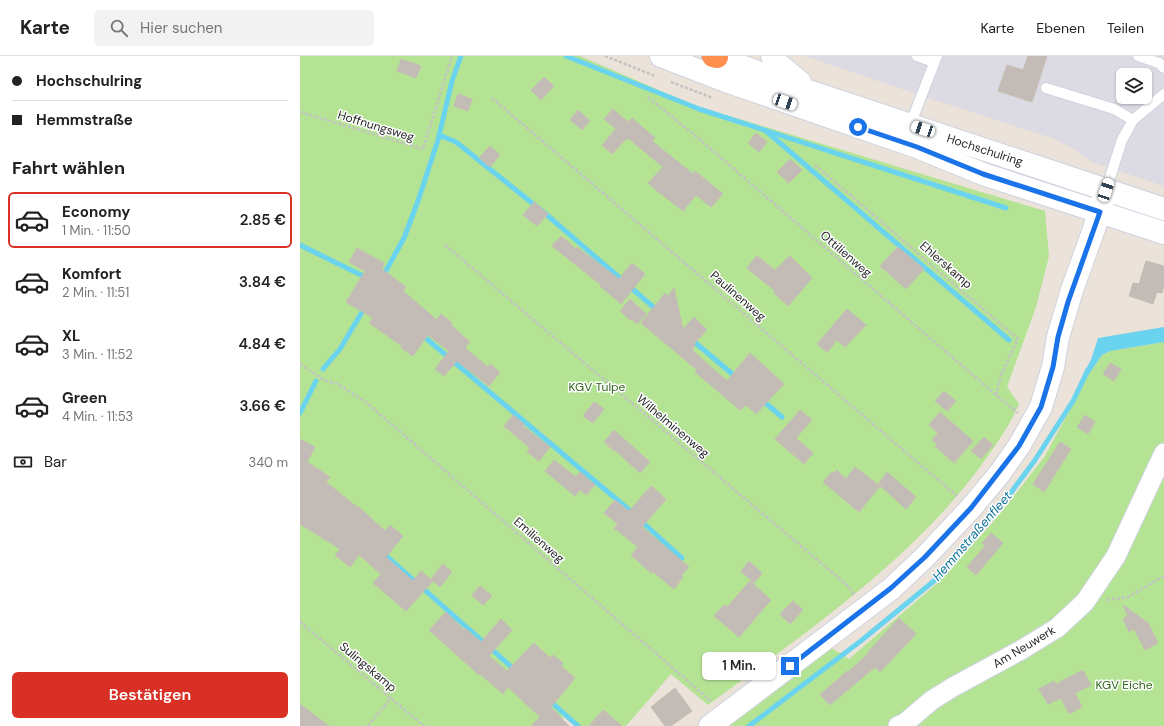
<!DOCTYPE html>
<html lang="de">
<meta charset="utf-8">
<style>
body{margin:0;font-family:"DM Sans",sans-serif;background:#f2f2f2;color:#222;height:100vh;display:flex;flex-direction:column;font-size:15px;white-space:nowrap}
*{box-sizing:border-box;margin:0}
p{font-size:13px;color:#767676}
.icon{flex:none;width:22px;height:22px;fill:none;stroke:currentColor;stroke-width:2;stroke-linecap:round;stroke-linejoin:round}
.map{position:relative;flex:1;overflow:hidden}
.side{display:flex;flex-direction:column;background:#fff;width:300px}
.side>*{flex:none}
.banner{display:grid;align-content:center;height:88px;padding:0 12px;background:#fff}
.tools{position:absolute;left:816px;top:12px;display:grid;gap:8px}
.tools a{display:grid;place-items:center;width:36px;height:36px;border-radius:6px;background:#fff;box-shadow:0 1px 3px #0004;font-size:20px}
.end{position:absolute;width:18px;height:18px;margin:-9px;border:5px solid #1a73e8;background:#fff;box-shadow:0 0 0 2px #fff}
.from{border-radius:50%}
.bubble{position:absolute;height:28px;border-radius:6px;background:#fff;box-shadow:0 1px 3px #0004;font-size:13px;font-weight:600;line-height:28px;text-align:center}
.car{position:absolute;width:12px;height:24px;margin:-12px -6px;border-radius:5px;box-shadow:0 0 3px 1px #0007;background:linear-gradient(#fff 24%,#345 0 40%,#fff 0 76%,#345 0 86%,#fff 0)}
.banner b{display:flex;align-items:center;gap:14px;height:38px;font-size:15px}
.banner b+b{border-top:1px solid #e0e0e0}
.banner i{width:10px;height:10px;background:#222}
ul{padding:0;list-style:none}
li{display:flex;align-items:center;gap:12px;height:56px;margin:0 8px 6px;padding:0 4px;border:2px solid transparent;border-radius:6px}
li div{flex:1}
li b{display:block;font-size:15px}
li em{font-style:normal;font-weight:600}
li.current{border-color:#d93025}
li>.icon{width:36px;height:36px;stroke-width:1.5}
h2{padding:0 12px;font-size:18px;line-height:48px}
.pay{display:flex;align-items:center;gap:10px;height:44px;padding:0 12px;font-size:15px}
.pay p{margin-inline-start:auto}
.action{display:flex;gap:8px;margin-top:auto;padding:8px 12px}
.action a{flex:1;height:46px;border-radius:6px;background:#d93025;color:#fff;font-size:16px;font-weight:600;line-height:46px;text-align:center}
header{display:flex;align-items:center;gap:24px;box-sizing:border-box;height:56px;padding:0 20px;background:#fff;border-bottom:1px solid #e0e0e0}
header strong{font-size:19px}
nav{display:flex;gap:22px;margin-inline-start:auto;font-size:14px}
.search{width:280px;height:36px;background:#f2f2f2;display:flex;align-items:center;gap:10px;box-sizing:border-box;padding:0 14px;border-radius:6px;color:#767676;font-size:15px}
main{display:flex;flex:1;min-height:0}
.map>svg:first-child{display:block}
.industrial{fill:#dcdae3;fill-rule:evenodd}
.green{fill:#b4e394}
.water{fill:#6ad4ef}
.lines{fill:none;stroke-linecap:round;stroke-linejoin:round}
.stream{stroke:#6ad4ef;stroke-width:5}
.building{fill:#c3bcb6;stroke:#c6beb3}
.lane-casing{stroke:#ced3e1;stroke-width:12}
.street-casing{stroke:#ced3e1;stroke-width:21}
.secondary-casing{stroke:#ced3e1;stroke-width:24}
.highway-casing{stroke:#c3c3c3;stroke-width:24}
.path{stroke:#c3c3c3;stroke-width:2.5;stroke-dasharray:3 2;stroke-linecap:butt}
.lane{stroke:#fff;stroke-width:10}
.street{stroke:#fff;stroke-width:19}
.secondary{stroke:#fff;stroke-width:22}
.highway{stroke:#ff9050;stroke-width:22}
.route{stroke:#1a73e8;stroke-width:5}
.labels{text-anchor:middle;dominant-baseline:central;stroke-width:3;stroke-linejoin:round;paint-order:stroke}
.street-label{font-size:12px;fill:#282828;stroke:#fff}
.park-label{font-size:12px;fill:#2d6418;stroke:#fff}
.water-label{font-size:13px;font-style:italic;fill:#0c7198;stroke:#fff}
</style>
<header>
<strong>Karte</strong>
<div class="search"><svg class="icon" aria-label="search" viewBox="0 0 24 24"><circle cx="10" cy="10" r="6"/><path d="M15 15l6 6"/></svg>Hier suchen</div>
<nav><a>Karte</a><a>Ebenen</a><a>Teilen</a></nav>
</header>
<main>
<section class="side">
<div class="banner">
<b><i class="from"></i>Hochschulring</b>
<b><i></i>Hemmstraße</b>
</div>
<h2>Fahrt wählen</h2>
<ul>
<li class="current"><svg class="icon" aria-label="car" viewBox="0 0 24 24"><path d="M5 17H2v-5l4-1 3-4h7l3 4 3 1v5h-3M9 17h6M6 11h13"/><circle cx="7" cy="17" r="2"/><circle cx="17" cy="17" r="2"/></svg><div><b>Economy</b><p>1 Min. · 11:50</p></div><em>2.85 €</em></li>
<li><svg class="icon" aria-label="car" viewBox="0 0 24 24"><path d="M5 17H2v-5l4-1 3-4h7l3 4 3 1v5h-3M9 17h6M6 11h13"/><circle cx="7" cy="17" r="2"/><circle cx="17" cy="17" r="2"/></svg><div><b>Komfort</b><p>2 Min. · 11:51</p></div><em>3.84 €</em></li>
<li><svg class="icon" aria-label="car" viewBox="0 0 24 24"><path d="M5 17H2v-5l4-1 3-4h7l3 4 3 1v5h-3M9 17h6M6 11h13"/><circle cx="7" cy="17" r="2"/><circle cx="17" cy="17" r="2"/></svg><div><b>XL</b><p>3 Min. · 11:52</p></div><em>4.84 €</em></li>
<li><svg class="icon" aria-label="car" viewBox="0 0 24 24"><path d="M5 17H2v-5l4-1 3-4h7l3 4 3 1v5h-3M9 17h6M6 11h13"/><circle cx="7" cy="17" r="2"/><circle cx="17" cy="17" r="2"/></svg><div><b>Green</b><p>4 Min. · 11:53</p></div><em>3.66 €</em></li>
</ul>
<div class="pay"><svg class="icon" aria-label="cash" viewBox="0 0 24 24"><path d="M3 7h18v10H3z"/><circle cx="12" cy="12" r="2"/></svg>Bar<p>340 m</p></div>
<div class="action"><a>Bestätigen</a></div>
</section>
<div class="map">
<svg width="864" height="670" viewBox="0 0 864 670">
<rect width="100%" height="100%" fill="#ebe2d9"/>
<path class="industrial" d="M505 0H864V130L792 106 774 93 752 82 628 42ZM823 19H845V41H823Z"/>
<g class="green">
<path d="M0 0H280L396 50 745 155 749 200 736 251 707 331 719 348C708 373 693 393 677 415 605 510 503 578 408 649L371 618 326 670H275L264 661 254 670H0Z"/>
<path d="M864 286V670H426L530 591 549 603 641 524 700 458 745 400 787 321 802 299 810 295Z"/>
</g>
<path class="water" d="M864 271V286L810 295 802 299 787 321 783 318 791 304 798 282Z"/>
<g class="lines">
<g class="stream">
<path d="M266 0 399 53 706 152"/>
<path d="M466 75 709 284"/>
<path d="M139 79 156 86 247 159 358 255"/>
<path d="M0 189 67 222"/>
<path d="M83 220 104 182 118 145 138 84 152 25 161 0"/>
<path d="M122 279 334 458"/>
<path d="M391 283 437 322"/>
<path d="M23 313 40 293 65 251"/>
<path d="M461 343 482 361"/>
<path d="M0 357 16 325"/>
<path d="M340 464 382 502"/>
<path d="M83 497 216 615"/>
<path d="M249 644 278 670"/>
<path d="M449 670 562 584 640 520 701 450 735 404 773 345 788 314"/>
</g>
</g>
<g class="building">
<path d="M728 0H747L732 46 698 35 707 9 723 14Z"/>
<path d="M101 3 121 10 116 22 97 15Z"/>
<path d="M244 21 254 30 241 44 231 34Z"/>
<path d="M158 38 172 43 168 55 154 50Z"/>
<path d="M313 53 328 66 332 62 355 82 352 85 393 118 395 115 423 138 411 151 396 139 383 155 356 134 348 127 363 111 329 83 328 84 327 82 312 98 302 89 316 73 304 63Z"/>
<path d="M278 54 290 65 282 74 270 64Z"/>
<path d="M456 77 467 86 459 96 448 87Z"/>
<path d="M190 90 200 99 190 111 179 102Z"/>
<path d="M490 103 502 114 489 127 477 116Z"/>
<path d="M234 146 248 158 237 170 223 159Z"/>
<path d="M261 180 276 193 277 191 319 223 332 207 345 218 321 248 300 230 301 229 252 190Z"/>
<path d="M598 191 624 213 606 233 580 210Z"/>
<path d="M57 192 84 207 82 213 106 231 103 235 137 264 141 258 152 267 151 269 170 286 165 292 188 311 190 308 200 316 189 330 157 305 144 320 135 313 149 295 128 279 113 300 101 292 102 290 69 267 73 262 46 246 65 215 49 206Z"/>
<path d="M457 200 475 214 490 200 512 222 488 250 474 237 475 235 447 212Z"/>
<path d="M846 205 864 210V229L862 237 857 236 853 248 829 240 833 227 839 228Z"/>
<path d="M374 232 383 273 394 261 407 274 394 288 395 290 392 294 427 325 450 297 484 328 456 358 446 349 440 354 395 316 397 314 341 267 365 237 368 240Z"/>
<path d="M330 243 346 258 337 268 331 263 330 264 320 255Z"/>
<path d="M547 253 566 269 545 291 537 284 527 296 517 288Z"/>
<path d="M810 307 821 313 814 325 803 318Z"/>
<path d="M644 335 656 345 647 355 635 345Z"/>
<path d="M294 346 304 353 293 367 283 360Z"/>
<path d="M500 354 512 364 496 382 513 397 504 408 475 383Z"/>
<path d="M640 356 673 385 654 407 635 390 637 388 632 384 638 377 629 369Z"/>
<path d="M213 359 224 368 223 370 250 391 239 405 227 396 230 392 204 370Z"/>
<path d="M785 359 795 366 788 378 777 371Z"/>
<path d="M314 374 350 406 340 417 315 394 314 395 304 386Z"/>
<path d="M684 381 693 389 681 403 671 395Z"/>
<path d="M0 383 15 391 7 406 30 421 26 426 57 451 58 450 85 475 90 469 103 480 86 501 113 525 121 515 133 525 106 555 73 527 81 518 59 499 50 511 35 499 40 493 0 468Z"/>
<path d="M760 386 771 393 744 436 733 428Z"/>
<path d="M254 404 276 421 280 416 295 429 286 439 280 434 275 440 245 415Z"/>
<path d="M555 411 580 430 559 456 523 426 532 416 534 417 537 414 546 423Z"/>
<path d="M587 416 616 441 606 453 578 428Z"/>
<path d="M351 430 366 443 342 471 389 511 381 520 383 521 374 533 352 515 351 517 331 499 338 491 314 472 318 468 304 457 315 444 329 455Z"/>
<path d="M691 477 703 487 676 519 667 511 685 490 682 487Z"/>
<path d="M449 505 462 517 454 527 441 515Z"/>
<path d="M143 508 152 516 140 531 131 523Z"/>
<path d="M450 525 471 544 439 581 414 560 424 549 427 551Z"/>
<path d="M180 530 192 540 183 549 172 539Z"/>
<path d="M493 545 503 554 490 568 480 558Z"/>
<path d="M823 549 848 567 858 587 845 594 834 573 829 576 823 563 828 560Z"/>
<path d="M146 556 164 574 165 572 181 586 201 563 212 574 189 600 207 615 234 587 250 602 253 599 263 607 261 610 275 622 251 651 269 670H231L240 661 208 631 203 638 180 618 179 619 129 574Z"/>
<path d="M599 562 616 578 580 616 575 611 530 649 520 639 547 615 548 616 568 598 567 597Z"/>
<path d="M783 614 791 629 775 637 782 651 769 658 761 642 748 648 739 633 754 625 756 628Z"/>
<path d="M375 632 392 655 371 670H365L351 651Z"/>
<path d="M0 648 29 670H0Z"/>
<path d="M303 654 322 670H289Z"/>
</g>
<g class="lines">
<g class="lane-casing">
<g id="lane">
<path d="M617 0 634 6"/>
<path d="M838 0 859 7 864 12"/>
<path d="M746 32 814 53 833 64"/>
<path d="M610 69 637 0"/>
<path d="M806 134 822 84 833 64 864 38"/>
</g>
</g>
<g class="street-casing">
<path id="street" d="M598 670 605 667 632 644 653 631 721 594 757 572 785 546 816 500 864 397"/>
</g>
<g class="secondary-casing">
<g id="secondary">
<path d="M361 0 426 25 617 91 683 118 864 177"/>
<path d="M472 0 477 7 500 26"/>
<path d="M417 1 511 36 864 153"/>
<path d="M410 670 591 533 625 501 671 452 700 417 719 390 741 351 753 311 758 281 772 234 794 173 806 134"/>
</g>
</g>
<g class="highway-casing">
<path id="highway" d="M413 0 417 1"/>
</g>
<g class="path">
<path d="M305 0 355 20"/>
<path d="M371 26 413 42"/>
<path d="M348 41 398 82 696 339 718 357"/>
<path d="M192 42 657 440"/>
<path d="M0 56 123 93 152 0"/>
<path d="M515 109 718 283 701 319 696 339"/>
<path d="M145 189 547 529 554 538"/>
<path d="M0 308 24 324 38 328 67 347 412 646"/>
<path d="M807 544 828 541 864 520"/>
<path d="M0 566 124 670"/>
<path d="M68 670 91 642"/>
</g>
<use href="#lane" class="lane"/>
<use href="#street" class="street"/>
<use href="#secondary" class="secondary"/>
<use href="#highway" class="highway"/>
</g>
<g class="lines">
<path class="route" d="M490 610 591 532 625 501 671 452 719 390 741 351 753 311 758 281 768 246 800 156 683 118 617 91 558 71"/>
</g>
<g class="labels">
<g class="street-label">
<text transform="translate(76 70) rotate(17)">Hoffnungsweg</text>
<text transform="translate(685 94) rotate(18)">Hochschulring</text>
<text transform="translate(546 198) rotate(41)">Ottilienweg</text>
<text transform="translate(646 209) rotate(41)">Ehlerskamp</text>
<text transform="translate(438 240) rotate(41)">Paulinenweg</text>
<text transform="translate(373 370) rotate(40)">Wilhelminenweg</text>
<text transform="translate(239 484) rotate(41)">Emilienweg</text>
<text transform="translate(724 591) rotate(-31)">Am Neuwerk</text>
<text transform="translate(68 611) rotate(40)">Sulingskamp</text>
</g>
<g class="park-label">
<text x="297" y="331">KGV Tulpe</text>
<text x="824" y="629">KGV Eiche</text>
</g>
<g class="water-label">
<text transform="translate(672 480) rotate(-49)">Hemmstraßenfleet</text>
</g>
</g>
</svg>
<div class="tools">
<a><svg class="icon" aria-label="layers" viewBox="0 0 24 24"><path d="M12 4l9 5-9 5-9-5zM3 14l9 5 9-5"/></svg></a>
</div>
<i class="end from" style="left:558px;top:71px"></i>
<i class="end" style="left:490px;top:610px"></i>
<div class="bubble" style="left:402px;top:596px;width:74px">1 Min.</div>
<i class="car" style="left:485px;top:46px;rotate:109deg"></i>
<i class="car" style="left:623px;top:73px;rotate:288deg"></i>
<i class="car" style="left:806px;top:134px;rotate:18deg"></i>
</div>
</main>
